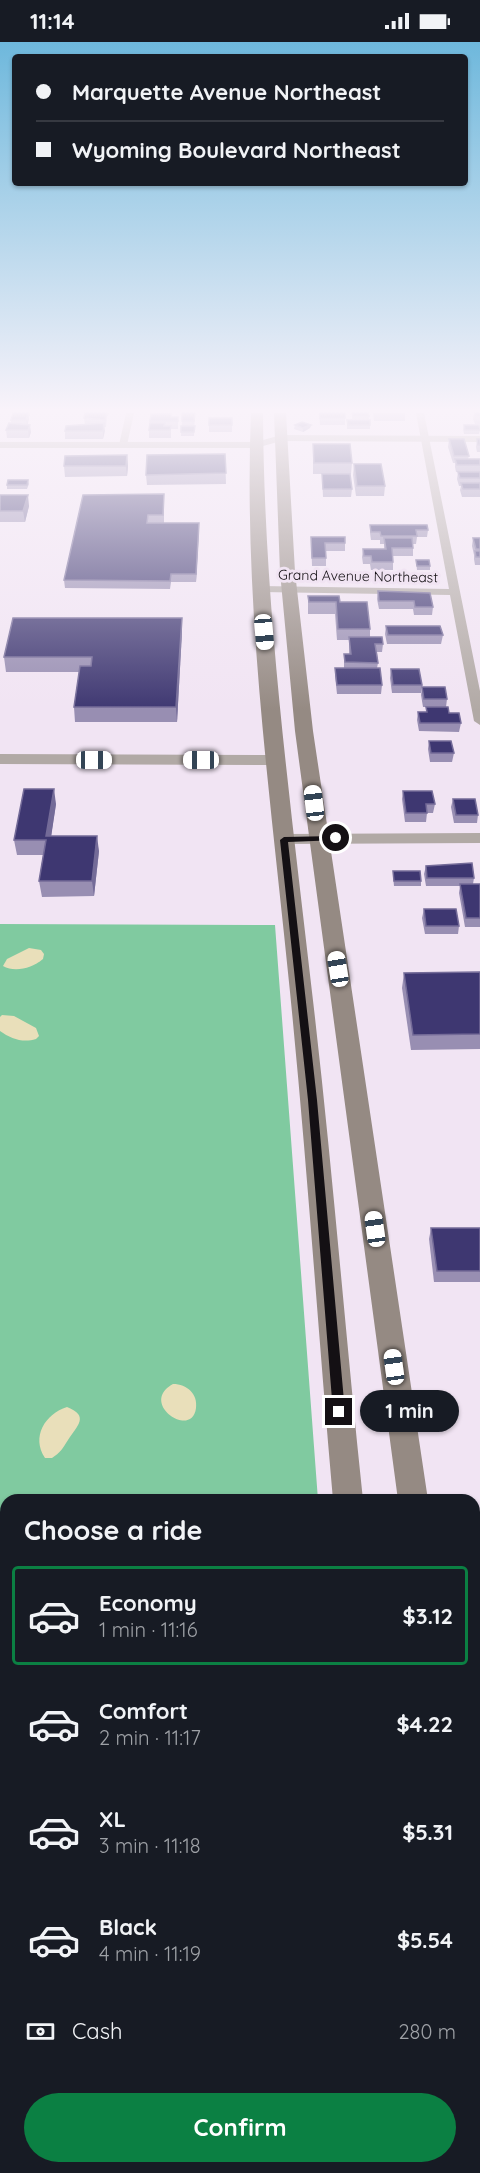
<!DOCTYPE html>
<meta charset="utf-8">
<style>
body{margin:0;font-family:Quicksand,sans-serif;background:#242831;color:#f1f3f6;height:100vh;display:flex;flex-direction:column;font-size:22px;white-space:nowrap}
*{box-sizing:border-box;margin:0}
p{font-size:20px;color:#9ea1a6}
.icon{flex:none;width:33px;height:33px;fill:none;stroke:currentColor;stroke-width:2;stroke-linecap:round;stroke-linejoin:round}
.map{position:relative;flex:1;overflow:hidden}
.drawer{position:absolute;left:0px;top:1452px;width:480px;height:680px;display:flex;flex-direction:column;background:#171b24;border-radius:18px 18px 0 0;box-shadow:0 2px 4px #0004}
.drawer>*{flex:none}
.hud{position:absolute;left:12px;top:12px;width:456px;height:132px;border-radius:6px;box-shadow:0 2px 4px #0004;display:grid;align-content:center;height:132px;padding:0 24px;background:#171b24}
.end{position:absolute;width:27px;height:27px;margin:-14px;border:8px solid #141014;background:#fff;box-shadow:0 0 0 3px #fff}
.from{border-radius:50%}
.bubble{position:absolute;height:42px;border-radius:21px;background:#171b24;box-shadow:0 2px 4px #0004;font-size:20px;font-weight:700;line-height:42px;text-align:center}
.car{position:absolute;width:18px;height:36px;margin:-18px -9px;border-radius:8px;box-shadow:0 0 4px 2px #0007;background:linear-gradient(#fff 24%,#345 0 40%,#fff 0 76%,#345 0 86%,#fff 0)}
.hud b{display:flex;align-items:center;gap:21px;height:57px;font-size:22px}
.hud b+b{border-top:2px solid #363941}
.hud i{width:15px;height:15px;background:#f1f3f6}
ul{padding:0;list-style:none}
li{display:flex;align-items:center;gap:18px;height:99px;margin:0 12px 9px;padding:0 12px;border:3px solid transparent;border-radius:6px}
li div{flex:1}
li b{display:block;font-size:22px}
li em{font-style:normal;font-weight:700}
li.selected{border-color:#0b8043}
li>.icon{width:54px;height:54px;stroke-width:1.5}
h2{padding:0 24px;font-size:27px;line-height:72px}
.pay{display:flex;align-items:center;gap:15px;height:66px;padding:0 24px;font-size:22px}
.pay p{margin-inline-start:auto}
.primary-button{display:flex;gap:12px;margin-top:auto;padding:12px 24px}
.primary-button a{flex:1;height:69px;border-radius:36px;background:#0b8043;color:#fff;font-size:24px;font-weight:700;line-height:69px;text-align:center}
.status{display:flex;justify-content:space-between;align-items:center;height:42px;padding:0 30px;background:#171b24;direction:ltr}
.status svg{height:16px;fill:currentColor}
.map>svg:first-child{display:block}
.green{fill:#80caa0}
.sand{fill:#e9dfba}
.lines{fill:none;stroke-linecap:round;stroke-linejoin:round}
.minor{fill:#b1a9a5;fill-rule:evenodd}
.tertiary{fill:#b1a9a5;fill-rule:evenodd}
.secondary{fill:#958a83;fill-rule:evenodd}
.wall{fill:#988eb2}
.shaded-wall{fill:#746b98}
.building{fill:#3e3771;stroke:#746b98;stroke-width:1.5}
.route{fill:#141014}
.labels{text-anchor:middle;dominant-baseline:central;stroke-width:6;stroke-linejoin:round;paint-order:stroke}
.far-street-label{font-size:14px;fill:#141014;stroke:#f1e4f3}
</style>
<div class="status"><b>11:14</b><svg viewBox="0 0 49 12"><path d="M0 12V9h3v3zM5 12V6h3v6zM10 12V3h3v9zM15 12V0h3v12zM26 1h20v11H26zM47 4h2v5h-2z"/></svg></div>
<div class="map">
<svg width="480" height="2131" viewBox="0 0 480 2131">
<rect width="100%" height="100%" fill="#f1e4f3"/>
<path class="green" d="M0 882 275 883 318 1458H6V1860H0Z"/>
<g class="sand">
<path d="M29 906 41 908 44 912 43 917C32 926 15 931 3 924L7 917Z"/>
<path d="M2 973 14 974 36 986 39 994 36 997C23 1001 11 997 0 989V975Z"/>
<path d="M173 1342C187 1342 198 1352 196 1366 192 1398 138 1361 173 1342Z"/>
<path d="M67 1365C90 1374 77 1384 68 1398 63 1406 60 1411 52 1416H45C31 1395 45 1372 67 1365Z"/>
</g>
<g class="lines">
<g class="minor">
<path d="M126 371H134L127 403 123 406 119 403Z"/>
<path d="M416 371H424L480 649V683L474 679 450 553 261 550 256 547 261 544 449 547Z"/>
</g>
<g class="tertiary">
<path d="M281 393 480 394V400L281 399 256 406H0V400H256Z"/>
<path d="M0 712 275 713 283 718 275 723 0 722Z"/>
<path d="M480 791V801L284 802 278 801 275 797 278 793 284 792Z"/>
</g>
<g class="secondary">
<path d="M251 371H263C264 566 290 757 312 950 332 1119 345 1289 363 1458H333C318 1289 307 1119 290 950 271 758 243 564 251 371Z"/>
<path d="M274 371H286L295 530 313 689 428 1458H398L295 689 280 530Z"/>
<path d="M474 1856 480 1859V1965H474Z"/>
<rect x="0" y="1920" width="6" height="38"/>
<rect x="0" y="2016" width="6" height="40"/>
<rect x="474" y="2027" width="6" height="40"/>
<path d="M391 2126H433L434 2131H392Z"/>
</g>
</g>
<g class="wall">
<path d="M13 371H30V374H29L27 383 31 390 29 396H7L6 388 11 381V378Z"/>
<path d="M85 371H109L108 374H107L106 385H104L103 397H65V389L85 383 84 376Z"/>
<path d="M155 371H170L171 375H178V387H171V396H149V388L151 372H156Z"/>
<path d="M195 371 194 394H181L182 379Z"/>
<path d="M319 371H345V383H320Z"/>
<path d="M352 371H368L369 377H352Z"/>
<path d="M373 371H405V379H374Z"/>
<path d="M474 371H480V383L479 382H475L473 377Z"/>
<rect x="209" y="376" width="23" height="14"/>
<path d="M347 378 370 383V387H347Z"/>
<path d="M295 383H311L310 386 303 390 294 387Z"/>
<path d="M464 383 480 388 479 392H464L463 387Z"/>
<path d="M449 397 469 414 468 417H480V455H462L460 448 461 444H459L457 437 458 430H456L455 425V421H453L448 405Z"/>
<path d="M477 397H480V410H477L476 405Z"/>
<path d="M313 402 352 421 351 432H350L352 447 351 455H323L322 432H313Z"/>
<path d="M225 412 226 442 147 443 146 433Z"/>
<path d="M127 413 128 424 127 434 65 435 64 424Z"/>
<path d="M354 422 385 444 384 454H356L353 433Z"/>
<path d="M28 438 29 442 27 447H7V443Z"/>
<path d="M164 452V481H199L196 540H171L170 547 65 546 64 538Z"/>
<path d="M0 453 29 464 25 480H0Z"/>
<path d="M370 483 428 488 427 495H417L416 502H413V514H393V528H371L370 522H363L362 515 363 507H384V502H380V498H371L370 491Z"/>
<path d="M311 495 345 501V509H326V524H312Z"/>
<path d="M473 496H480V523H475L474 517V513L472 504Z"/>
<path d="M416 518 430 524V528H417Z"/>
<path d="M378 549 430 551 433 565 432 573H414L413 567H379L377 557Z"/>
<path d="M308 554 340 560 370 587V595L383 602 382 610H377L378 621 377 626 382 643 381 652H337L335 634V626H344V612H349V598H337L335 572H308Z"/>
<path d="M182 576V590L177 680H75L74 665 79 630H6L4 615Z"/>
<path d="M386 584 443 593 441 602H387L385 592Z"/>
<path d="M391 627 422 643 421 651H392L390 636Z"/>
<path d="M422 645 447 657 446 665 449 671 461 681 459 690 419 689 417 678 418 670H426V665H423L421 653Z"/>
<path d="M429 699 454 711 452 720H430L428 707Z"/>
<path d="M403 749 435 762 433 771H427L426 780H405L402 757Z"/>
<path d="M453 757 478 773 477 781H454L451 765Z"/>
<path d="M56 762 51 794 99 809 94 854 42 855 39 839 43 813H17L14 798Z"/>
<path d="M426 824 474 836 473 842H480V885H465L459 851 460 844H426L424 832Z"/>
<path d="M393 829 421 839V844H394L393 834Z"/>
<path d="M424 867 459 884 458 892H425L422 876Z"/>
<path d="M480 930V1007L411 1008 402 946 404 931Z"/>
<path d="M431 1186H480V1240H434L429 1197Z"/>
</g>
<g class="shaded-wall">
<path d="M28 371 29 377 27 385 26 378Z"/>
<path d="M104 381 105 389 103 397V389Z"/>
<path d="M30 383 31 390 29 396 28 388Z"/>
<path d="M311 383 310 386 303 390V386Z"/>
<path d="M127 413 128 424 127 434 126 424Z"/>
<path d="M28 453 29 464 25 480 23 469Z"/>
<path d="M199 481V489L196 540V532Z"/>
<path d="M182 576V590L177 680 176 665Z"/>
<path d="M54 747 56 762 49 809 46 794Z"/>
<path d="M97 794 99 809 94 854 92 839Z"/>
</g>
<g class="building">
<path d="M13 371H28L26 378H11Z"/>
<path d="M85 371H106L105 378 84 376Z"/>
<path d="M182 371H195L194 379H182Z"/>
<rect x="320" y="371" width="25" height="5"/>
<path d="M352 371H368L369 374H353Z"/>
<path d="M475 371H480V374H476Z"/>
<path d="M151 372H171V375H178V379H150Z"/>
<rect x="209" y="376" width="23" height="7"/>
<path d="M347 378H370V383H348Z"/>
<path d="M302 380 311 383 303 386 295 383Z"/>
<path d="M9 381 30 383 28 388H6Z"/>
<path d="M104 381 103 389H65L66 384Z"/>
<path d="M150 381H165L164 384H171L170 388H149Z"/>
<path d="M464 383H479L480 388H465Z"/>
<path d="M181 384H195L194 390H181Z"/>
<path d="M449 397H464L469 414H454Z"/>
<path d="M477 397H480V403H478Z"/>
<path d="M313 402H350L352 421H314Z"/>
<path d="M225 412 226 431 146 433 147 413Z"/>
<path d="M127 413 126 424H64L65 414Z"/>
<path d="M455 417H480V423H457Z"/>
<path d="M354 422H381L385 444H357Z"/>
<path d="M458 430H480V436H460Z"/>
<path d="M322 432H350L352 447H323Z"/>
<path d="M8 438H28L27 443H7Z"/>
<path d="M461 441H480V447H463Z"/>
<path d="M164 452 163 473H148L147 481H199L196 532H171L170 539 64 538 83 453Z"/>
<path d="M0 453H28L23 469H0Z"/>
<path d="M370 483H427L428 488H416L417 494H381L380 490H371Z"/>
<path d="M311 495H345V501H325L326 516H312Z"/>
<path d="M384 496H412L413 506H392L393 520H372L371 514H364L363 507H386Z"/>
<path d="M473 496H480V507H476Z"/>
<path d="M475 509H480V515H476Z"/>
<path d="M416 518H429L430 524H417Z"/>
<path d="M378 549 430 551 433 565H415L414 559H379Z"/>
<path d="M308 554H339L340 560H367L370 587H338L336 560H309Z"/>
<path d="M13 576H182L176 665H74L80 624H91L92 615H4Z"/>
<path d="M386 584H440L443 593H388Z"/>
<path d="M349 595H382L383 602H375L378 621 345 620 344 612H351Z"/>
<path d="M335 626H380L382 643H337Z"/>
<path d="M391 627H419L422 643H393Z"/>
<path d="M422 645H445L447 657H424Z"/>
<path d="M426 665H448L449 671H459L461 681H420L418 670H427Z"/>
<path d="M429 699H451L454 711H431Z"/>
<path d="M24 747H54L46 794H97L92 839H39L46 798H14Z"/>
<path d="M403 749H432L435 762H426L427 771H406Z"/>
<path d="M453 757H475L478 773H456Z"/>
<path d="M472 821 474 836H427L426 824Z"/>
<path d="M393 829H420L421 839H394Z"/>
<path d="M460 842H480V876H466Z"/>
<path d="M424 867H456L459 884H426Z"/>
<path d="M480 930V992L413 993 404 931Z"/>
<path d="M431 1186H480V1229H437Z"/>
</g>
<linearGradient id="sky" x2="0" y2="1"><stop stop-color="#6eb8dc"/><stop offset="0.55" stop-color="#f9f3fa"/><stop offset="1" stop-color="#f9f3fa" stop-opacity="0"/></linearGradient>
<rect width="480" height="669" fill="url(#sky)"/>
<path class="route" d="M336 794 339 795V798L288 800 317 1058 345 1370 339 1375 333 1370 308 1058 280 798 284 795Z"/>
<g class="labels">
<g class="far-street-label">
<text transform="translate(358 534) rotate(1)">Grand Avenue Northeast</text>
</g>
</g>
</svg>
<i class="end from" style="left:336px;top:796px"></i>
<i class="end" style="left:339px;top:1370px"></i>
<div class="bubble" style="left:360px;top:1348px;width:99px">1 min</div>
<i class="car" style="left:264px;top:590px;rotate:175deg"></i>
<i class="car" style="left:94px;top:718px;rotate:90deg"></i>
<i class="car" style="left:201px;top:718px;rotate:270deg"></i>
<i class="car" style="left:314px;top:761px;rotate:353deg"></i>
<i class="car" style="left:338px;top:927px;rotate:351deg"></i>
<i class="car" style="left:375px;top:1187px;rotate:352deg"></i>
<i class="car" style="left:394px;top:1325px;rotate:352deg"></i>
<div class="hud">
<b><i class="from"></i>Marquette Avenue Northeast</b>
<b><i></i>Wyoming Boulevard Northeast</b>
</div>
<section class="drawer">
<h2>Choose a ride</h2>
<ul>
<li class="selected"><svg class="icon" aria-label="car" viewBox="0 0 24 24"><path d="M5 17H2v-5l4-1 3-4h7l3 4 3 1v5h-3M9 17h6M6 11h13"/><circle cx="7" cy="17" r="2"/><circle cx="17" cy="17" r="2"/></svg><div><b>Economy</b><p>1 min · 11:16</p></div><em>$3.12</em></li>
<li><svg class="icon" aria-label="car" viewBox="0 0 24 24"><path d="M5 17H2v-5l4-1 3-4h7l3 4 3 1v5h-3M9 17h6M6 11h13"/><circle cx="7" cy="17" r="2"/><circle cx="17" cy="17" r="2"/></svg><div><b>Comfort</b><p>2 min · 11:17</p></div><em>$4.22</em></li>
<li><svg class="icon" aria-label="car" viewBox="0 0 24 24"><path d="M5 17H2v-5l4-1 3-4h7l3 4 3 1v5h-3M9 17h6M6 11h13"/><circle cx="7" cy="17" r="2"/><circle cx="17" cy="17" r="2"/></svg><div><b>XL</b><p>3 min · 11:18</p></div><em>$5.31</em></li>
<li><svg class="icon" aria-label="car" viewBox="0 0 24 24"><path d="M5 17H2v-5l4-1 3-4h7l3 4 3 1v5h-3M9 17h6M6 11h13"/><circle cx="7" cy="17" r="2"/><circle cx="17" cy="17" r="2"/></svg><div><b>Black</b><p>4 min · 11:19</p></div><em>$5.54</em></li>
</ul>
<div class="pay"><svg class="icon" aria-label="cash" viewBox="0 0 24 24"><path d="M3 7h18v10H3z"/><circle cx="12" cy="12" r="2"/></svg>Cash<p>280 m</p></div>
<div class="primary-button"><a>Confirm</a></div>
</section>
</div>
